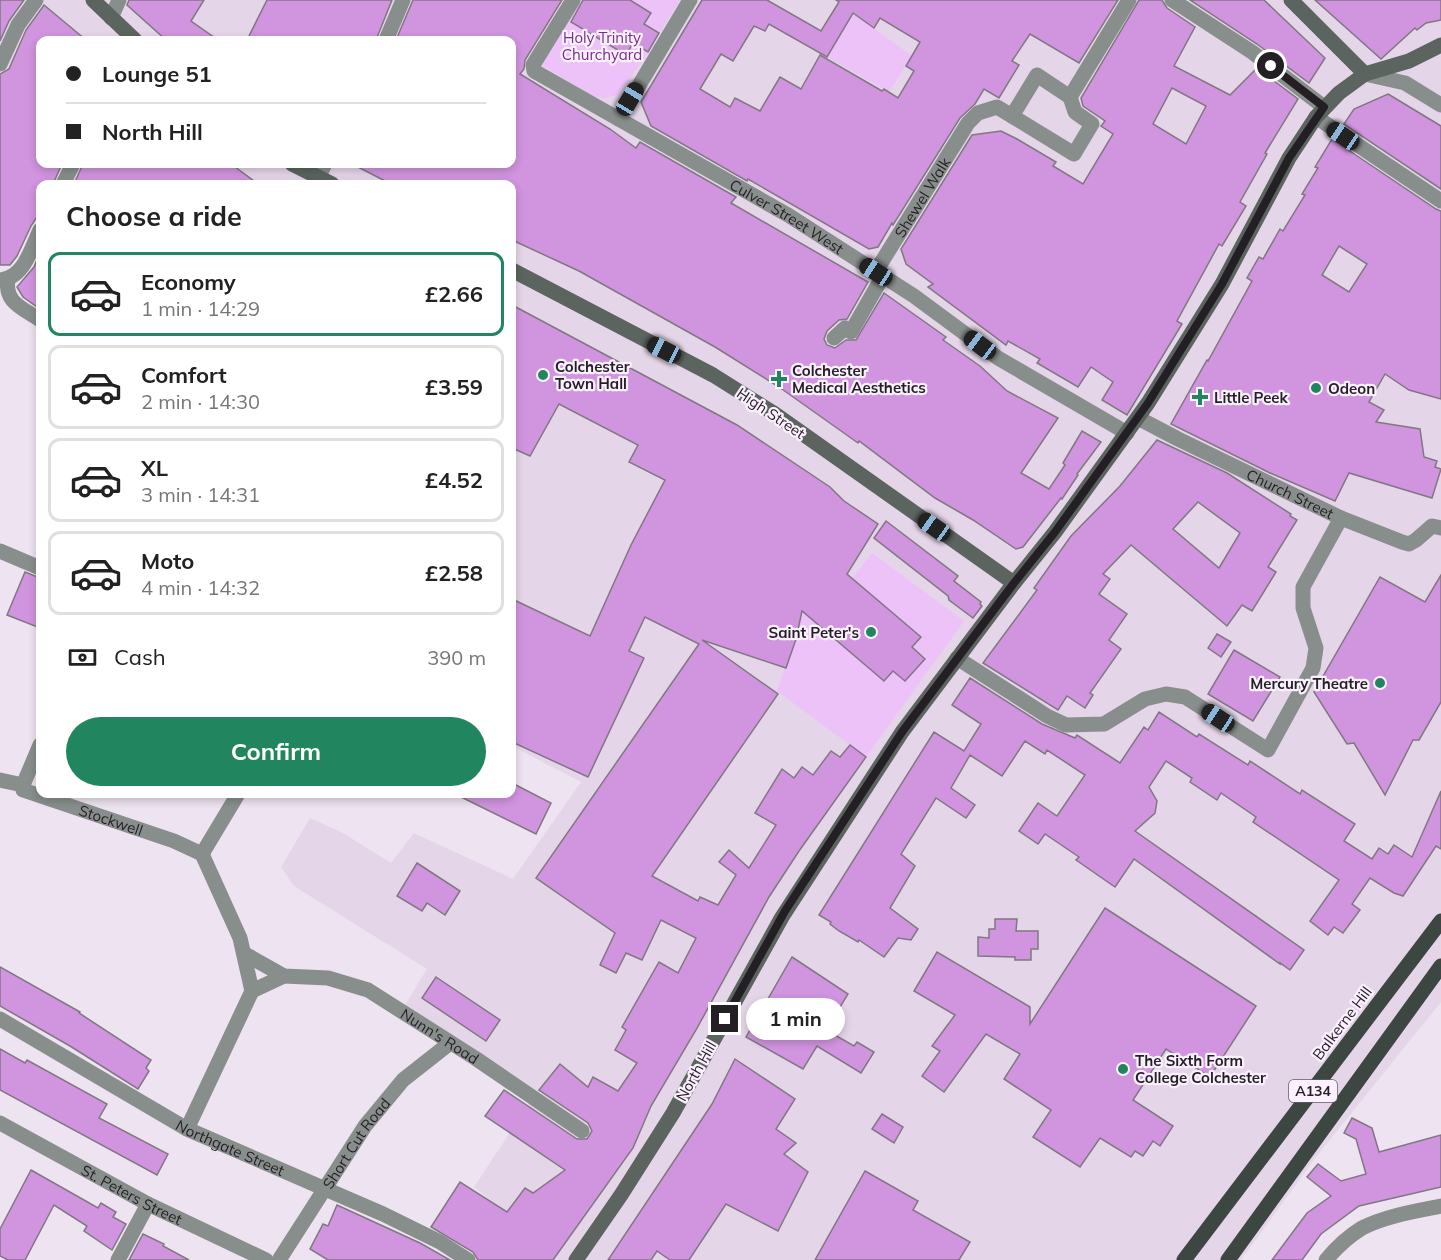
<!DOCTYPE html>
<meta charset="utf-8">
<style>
body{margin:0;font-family:Mulish,sans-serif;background:#f2f2f2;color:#222;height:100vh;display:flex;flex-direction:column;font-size:22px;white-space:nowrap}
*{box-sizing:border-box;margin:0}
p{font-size:20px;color:#767676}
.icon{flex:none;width:33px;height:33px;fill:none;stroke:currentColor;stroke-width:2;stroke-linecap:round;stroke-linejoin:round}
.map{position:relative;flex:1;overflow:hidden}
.sheet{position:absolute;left:36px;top:180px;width:480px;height:618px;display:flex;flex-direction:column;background:#fff;border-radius:12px;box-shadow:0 3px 9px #0003}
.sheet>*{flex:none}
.banner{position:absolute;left:36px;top:36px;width:480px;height:132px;border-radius:12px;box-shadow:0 3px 9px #0003;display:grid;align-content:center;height:132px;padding:0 30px;background:#fff}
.end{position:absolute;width:27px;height:27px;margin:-14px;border:8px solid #231f24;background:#fff;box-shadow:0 0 0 3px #fff}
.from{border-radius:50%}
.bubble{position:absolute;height:42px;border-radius:21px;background:#fff;box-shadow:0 3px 9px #0003;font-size:20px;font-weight:700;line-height:42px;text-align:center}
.car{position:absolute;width:18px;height:36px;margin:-18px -9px;border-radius:8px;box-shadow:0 0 4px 2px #0007;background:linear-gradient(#222 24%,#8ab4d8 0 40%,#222 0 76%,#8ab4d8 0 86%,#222 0)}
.banner b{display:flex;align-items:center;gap:21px;height:57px;font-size:22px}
.banner b+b{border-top:2px solid #e0e0e0}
.banner i{width:15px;height:15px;background:#222}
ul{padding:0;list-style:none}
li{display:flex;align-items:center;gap:18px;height:84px;margin:0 12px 9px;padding:0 18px;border:3px solid #e0e0e0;border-radius:12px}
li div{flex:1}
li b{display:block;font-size:22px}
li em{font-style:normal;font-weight:700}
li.active{border-color:#218560}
li>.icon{width:54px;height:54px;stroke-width:1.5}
h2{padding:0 30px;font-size:27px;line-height:72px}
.pay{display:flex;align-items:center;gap:15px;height:66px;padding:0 30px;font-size:22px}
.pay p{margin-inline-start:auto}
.primary-button{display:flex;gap:12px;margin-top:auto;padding:12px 30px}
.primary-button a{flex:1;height:69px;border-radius:36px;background:#218560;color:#fff;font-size:24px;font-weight:700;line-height:69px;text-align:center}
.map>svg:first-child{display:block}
.built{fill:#e5d5e8}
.green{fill:#edc2f8;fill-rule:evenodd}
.building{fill:#d194df;stroke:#807783;stroke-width:1.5;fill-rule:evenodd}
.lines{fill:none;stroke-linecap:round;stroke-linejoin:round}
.street{stroke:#888e8b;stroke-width:15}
.secondary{stroke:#5b645f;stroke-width:15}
.primary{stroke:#3c4741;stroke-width:15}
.route{stroke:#231f24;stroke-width:8}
.poi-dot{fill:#218560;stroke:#fbf0fd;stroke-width:2}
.labels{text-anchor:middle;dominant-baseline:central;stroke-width:4.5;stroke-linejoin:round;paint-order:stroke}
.shield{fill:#fbf0fd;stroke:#645e65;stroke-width:1.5}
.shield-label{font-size:14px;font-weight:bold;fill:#231f24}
.park-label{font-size:15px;fill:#772f88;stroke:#fbf0fd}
.street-label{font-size:15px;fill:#231f24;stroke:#fbf0fd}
.poi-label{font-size:15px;font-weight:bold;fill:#231f24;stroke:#fbf0fd;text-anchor:start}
</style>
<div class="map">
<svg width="1441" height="1260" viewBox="0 0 1441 1260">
<rect width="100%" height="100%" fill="#eee3f0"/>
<path class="built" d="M0 0H1441V1002L1316 1157 1241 1260H500L522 1224 474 1187 536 1093 405 1005 427 969 294 886 281 867 310 818 341 832 391 863 414 833 513 879 581 782 512 746V184H64L73 164H512V40H40V148L0 154Z"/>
<g class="green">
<path d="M578 0H680L648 52 618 95 604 98 592 96 542 65Z"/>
<path d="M853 13 912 56 889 92 827 57Z"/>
<path d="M872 553 964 621 866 757 777 691 799 626 790 607 852 579ZM857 582 920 637 912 647 924 659 905 681 893 671 884 681 821 627Z"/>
</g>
<g class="building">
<path d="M0 0H24L9 21 0 41Z"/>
<path d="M129 0H204L191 21 218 40H166L127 5Z"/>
<path d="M267 0H392L376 40H247Z"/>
<path d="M413 0H562L525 60 524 69 520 74 610 129 636 148 640 142 736 197 731 203 868 282 847 319 839 320 827 331 824 339 827 345 835 348 846 340H856L884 293 946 337 943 340 980 366 1007 391 1058 418 1021 473 1049 489 1065 465 1063 463 1082 431 1101 442 1077 474 1078 475 1062 499 1061 498 1023 547 1016 549 973 520 935 498 859 441 858 443 779 387 715 347 579 271 512 240V184H391L352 164H512V40H396Z"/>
<path d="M583 0H630L651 13 644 24 659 33 648 52 633 43 626 55 571 22Z"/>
<path d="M702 0H767L821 31 839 2 836 0H1118L1079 63 1030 34 1012 61 1019 65 999 98 984 89 975 104 960 118 893 225 892 223 878 247 869 249 748 179 747 181 651 126 641 102ZM853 13 874 28 880 18 920 42 906 66 914 71 898 98 884 89 882 91 820 55 801 89 780 77 760 111 735 98 730 107 700 89 721 54 733 61 754 26 765 31 769 24 827 57Z"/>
<path d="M1139 0H1162L1167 8 1195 27 1174 66 1230 95 1257 68 1298 99 1265 153 1267 154 1240 202 1246 206 1222 246 1219 244 1177 321 1182 324 1127 415 1102 400 1113 382 1091 367 1078 387 1037 363 1040 359 1008 341 1006 345 928 287 933 284 906 264 901 249 972 135 1001 131 1017 139 1056 162 1053 166 1083 184 1113 134 1101 126 1105 121 1083 106 1081 98ZM1172 88 1206 106 1186 144 1153 124Z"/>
<path d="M1190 0H1264L1325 58 1309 83 1257 44Z"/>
<path d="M1315 0H1441V20L1426 23 1417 30 1415 28 1381 59Z"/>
<path d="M44 5 86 40H40V164H62L53 184H40V212L31 226 17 256 10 265H0V74L9 69 26 30Z"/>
<path d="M1388 94 1441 126V189L1344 124 1354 109Z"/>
<path d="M1332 139 1436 209 1441 211V399L1409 390 1385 374 1369 402 1384 410 1376 422 1420 429 1424 457 1437 461 1435 467 1441 469 1432 498 1349 473 1335 501 1270 473 1171 424 1207 360 1208 361 1252 281 1247 278 1259 257 1263 259 1280 229 1283 231 1305 195 1302 194 1318 168 1315 167ZM1339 246 1367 264 1349 292 1322 275Z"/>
<path d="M83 164H231L258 184H74Z"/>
<path d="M40 253V309L23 297 17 287 34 267Z"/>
<path d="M512 305 737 425 830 487 844 501 878 524 847 574 921 637 912 647 925 659 905 681 893 671 884 681 802 611 796 639 786 668 702 640 778 694 652 876 698 901 700 897 718 905 736 875 719 862 729 850 749 868 776 825 755 813 782 769 794 778 802 767 813 775 831 751 840 757 850 745 866 757 799 851 769 897 696 1030 651 1106 633 1148 553 1260H478L473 1252 431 1227 460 1182 507 1212 525 1188 533 1193 565 1170 485 1116 504 1090 577 1139H587L592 1131 588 1123 539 1090 560 1064 588 1087 593 1077 618 1091 637 1063 615 1050 626 1030 622 1027 659 962 678 973 696 938 661 920 642 960 626 953 616 973 600 965 615 933 536 878 699 644 645 617 629 651 644 658 588 777 512 742V599L590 636 631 545 665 480 629 462 638 445 559 404 530 456 512 448Z"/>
<path d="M1157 440 1227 473 1291 514 1290 516 1297 520 1268 567 1276 572 1252 611 1242 605 1227 626 1131 545 1103 574 1110 579 1099 594 1127 614 1109 640 1121 649 1090 693 1093 695 1085 708 1067 696 1058 710 983 663 1037 590 1034 588 1071 536 1120 486ZM1198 502 1240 533 1219 568 1173 529Z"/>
<path d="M886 521 958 576 954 581 981 602 980 604 982 606 973 618 949 600 948 596 874 538Z"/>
<path d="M25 572 40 578V628L7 615Z"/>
<path d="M1441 575V702L1419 740H1413L1385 795 1354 743 1347 744 1314 692 1380 577 1425 602Z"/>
<path d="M1217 634 1231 642 1221 657 1208 648Z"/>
<path d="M1234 650 1280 677 1253 721 1208 694Z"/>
<path d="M970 678 1042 724 1075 738 1077 735 1120 763 1144 727 1148 730 1159 712 1197 737 1199 734 1248 765 1250 761 1300 794 1302 790 1355 824 1344 841 1372 859 1379 848 1388 854 1394 845 1412 857 1441 791V849L1436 846 1403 896 1394 893 1370 878 1352 904 1360 910 1343 933 1334 927 1328 935 1310 921 1339 880 1253 822 1256 817 1221 793 1217 800 1190 782 1192 778 1166 761 1149 787 1157 801 1155 813 1135 831 1304 950 1290 970 1280 963V964L1134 859 1115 887 1076 860 1079 857 1045 834 1038 844 1019 831 1038 803 1057 816 1085 775 1047 750 1045 754 1025 741 1002 776 970 755 951 788 975 805 966 818 936 798 901 854 915 866 890 908 918 929 911 940 898 938 884 957 859 940 858 942 839 931 830 924 831 922 819 915 934 732 964 751 981 724 952 705Z"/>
<path d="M512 783 551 803 536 834 455 794H512Z"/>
<path d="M417 863 460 891 445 915 427 903 422 911 397 896Z"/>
<path d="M1105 908 1256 1006 1210 1077 1166 1049 1133 1100 1173 1126 1160 1146 1153 1141 1143 1156 1135 1151 1131 1157 1100 1138 1080 1167 1033 1137 1051 1110 1004 1079 1020 1054 986 1034 944 1092 922 1076 940 1051 932 1046 955 1015 914 991 937 952 1030 1007V1024Z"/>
<path d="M995 919H1017L1016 931H1038V949H1031V960H1015V957L978 956V937L989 938V929H995Z"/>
<path d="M792 957 848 994 826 1030 854 1046 857 1042 874 1052 861 1073 817 1046 803 1069 746 1037Z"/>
<path d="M0 967 80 1012 79 1013 151 1060 146 1068 149 1071 138 1089 70 1046 0 1006Z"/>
<path d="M436 977 500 1020 486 1041 422 998Z"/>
<path d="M0 1049 25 1063 27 1060 107 1104 99 1118 168 1154 157 1175 0 1090Z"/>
<path d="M735 1059 795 1099 776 1129 796 1143 784 1154 808 1172 778 1231 726 1204 689 1260H670L657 1251 651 1260H608L712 1104Z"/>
<path d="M882 1114 903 1127 894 1143 872 1129Z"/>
<path d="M1352 1118 1372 1128 1379 1152 1441 1135V1187L1359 1206 1321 1234 1302 1260H1272L1307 1213 1331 1196 1307 1177 1318 1164 1341 1181 1366 1174 1356 1139 1344 1133Z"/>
<path d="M31 1170 98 1208 101 1203 116 1212 113 1217 126 1224 112 1250 84 1231 87 1226 54 1205 25 1260H8L0 1256V1229Z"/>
<path d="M865 1171 918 1201 913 1210 970 1242 959 1260H815Z"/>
<path d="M337 1205 420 1243 450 1260H328L310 1249 323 1224 328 1226Z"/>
<path d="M143 1234 164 1244 163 1246 189 1260H129Z"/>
</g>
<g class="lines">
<g class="street">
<path id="s1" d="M573 0 533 65 534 71 788 215 914 296 998 358 1127 433"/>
<path d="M1172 0 1252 52 1324 107"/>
<path d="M111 18 119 0"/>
<path d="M386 40 403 0"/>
<path d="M0 64 18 25 36 0"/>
<path d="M1365 74 1405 83 1441 105"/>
<path d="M1012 116 1074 154 1092 124 1075 112 1070 97"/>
<path d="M1316 117 1441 201"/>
<path d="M619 119 690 0"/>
<path d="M318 178 325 164"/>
<path d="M63 184 73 164"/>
<path id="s2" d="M876 271 968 123 978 113 997 107 1012 116 1037 75 1070 97 1129 0"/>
<path d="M8 279C4 303 23 308 40 320"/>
<path d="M0 280C24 278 31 249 40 230"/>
<path d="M834 338 845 328 851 332 883 276"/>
<path id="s3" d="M1138 418 1178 439 1341 518 1402 542 1409 544 1416 540 1432 526 1441 528"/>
<path d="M0 551 40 568"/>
<path d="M957 658 1047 716 1066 725 1104 724 1145 699 1166 694 1185 697 1268 750 1313 668 1316 648 1303 608V587L1341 518"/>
<path d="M0 780 23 785"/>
<path id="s4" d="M23 785V790L174 841 202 854"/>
<path d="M23 785 40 745"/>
<path d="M202 854 238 794"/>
<path id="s5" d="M245 954 284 976 328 978 368 990 475 1058 582 1131"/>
<path d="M252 991 284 976"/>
<path id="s6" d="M0 1019 187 1129 383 1214 440 1242 468 1260"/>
<path id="s7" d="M0 1123 148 1204 266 1260"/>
<path d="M187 1129 252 991 240 938 202 854"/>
<path d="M118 1260 148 1204"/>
<path id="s8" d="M279 1260 365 1126 403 1080 450 1043"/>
<path d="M1326 1260C1336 1248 1349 1236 1362 1228 1385 1216 1416 1211 1441 1206"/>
</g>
<g class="secondary">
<path d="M93 0 135 40"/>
<path d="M1291 0 1365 74"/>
<path d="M292 164 332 184"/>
<path d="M512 270 713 375 772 412 1014 583"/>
<path d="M576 1260 621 1195 673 1113 782 917 902 732 1014 583 1055 532 1148 403 1222 284 1289 158 1316 117 1339 93 1365 74 1409 61 1441 45"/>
</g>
<g class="primary">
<path d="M1184 1260 1441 921"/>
<path d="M1228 1260 1441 966"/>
</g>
</g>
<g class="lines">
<path class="route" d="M725 1019 785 911 902 732 1014 583 1055 532 1148 403 1222 284 1289 158 1324 107 1271 66"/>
</g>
<g class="poi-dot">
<circle cx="543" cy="375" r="6"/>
<path d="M776 370h6v6h6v6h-6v6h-6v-6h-6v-6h6z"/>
<circle cx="1316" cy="388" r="6"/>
<path d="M1197 388h6v6h6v6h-6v6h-6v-6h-6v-6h6z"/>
<circle cx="871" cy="632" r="6"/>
<circle cx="1380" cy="683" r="6"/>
<circle cx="1123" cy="1069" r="6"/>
</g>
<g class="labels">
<rect class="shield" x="1289" y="1080" width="48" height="22" rx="4.5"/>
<g class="shield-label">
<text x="1313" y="1091">A134</text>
</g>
<g class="park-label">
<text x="602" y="37">Holy Trinity<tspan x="602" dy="17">Churchyard</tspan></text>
</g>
<g class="street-label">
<text stroke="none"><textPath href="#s2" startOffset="87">Shewel Walk</textPath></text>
<text stroke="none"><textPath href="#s1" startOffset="374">Culver Street West</textPath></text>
<text transform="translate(771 413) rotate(34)">High Street</text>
<text stroke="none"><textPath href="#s3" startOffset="170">Church Street</textPath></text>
<text stroke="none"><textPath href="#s4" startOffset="98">Stockwell</textPath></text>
<text transform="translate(1342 1023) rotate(-53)">Balkerne Hill</text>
<text stroke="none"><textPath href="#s5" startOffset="216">Nunn's Road</textPath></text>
<text transform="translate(696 1071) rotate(-61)">North Hill</text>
<text stroke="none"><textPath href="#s8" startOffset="140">Short Cut Road</textPath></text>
<text stroke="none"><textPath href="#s6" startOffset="264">Northgate Street</textPath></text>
<text stroke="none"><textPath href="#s7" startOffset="150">St. Peters Street</textPath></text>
</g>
<g class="poi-label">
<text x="555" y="366">Colchester<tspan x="555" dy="17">Town Hall</tspan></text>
<text x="792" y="370">Colchester<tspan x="792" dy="17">Medical Aesthetics</tspan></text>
<text x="1328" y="388">Odeon</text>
<text x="1214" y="397">Little Peek</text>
<text x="859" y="632" text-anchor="end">Saint Peter's</text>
<text x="1368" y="683" text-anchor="end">Mercury Theatre</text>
<text x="1135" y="1060">The Sixth Form<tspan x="1135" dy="17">College Colchester</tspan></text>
</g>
</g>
</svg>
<i class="end from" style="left:1271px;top:66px"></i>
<i class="end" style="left:725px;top:1019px"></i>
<div class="bubble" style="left:746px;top:998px;width:99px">1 min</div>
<i class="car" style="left:630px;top:99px;rotate:31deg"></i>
<i class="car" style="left:1343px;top:136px;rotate:304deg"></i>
<i class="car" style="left:876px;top:272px;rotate:303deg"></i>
<i class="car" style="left:980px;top:345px;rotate:307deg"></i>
<i class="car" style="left:664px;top:350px;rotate:297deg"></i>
<i class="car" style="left:934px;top:527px;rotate:305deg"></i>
<i class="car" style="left:1218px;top:718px;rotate:303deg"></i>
<div class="banner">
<b><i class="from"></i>Lounge 51</b>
<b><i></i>North Hill</b>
</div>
<section class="sheet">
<h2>Choose a ride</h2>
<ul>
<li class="active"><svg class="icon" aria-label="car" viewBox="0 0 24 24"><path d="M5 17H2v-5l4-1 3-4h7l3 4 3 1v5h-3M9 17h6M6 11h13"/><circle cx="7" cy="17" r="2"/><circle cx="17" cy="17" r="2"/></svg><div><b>Economy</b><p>1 min · 14:29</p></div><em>£2.66</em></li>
<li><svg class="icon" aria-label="car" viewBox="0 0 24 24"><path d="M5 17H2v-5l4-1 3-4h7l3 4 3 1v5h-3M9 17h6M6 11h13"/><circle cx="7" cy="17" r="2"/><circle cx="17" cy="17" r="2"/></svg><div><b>Comfort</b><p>2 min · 14:30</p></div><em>£3.59</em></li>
<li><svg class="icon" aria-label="car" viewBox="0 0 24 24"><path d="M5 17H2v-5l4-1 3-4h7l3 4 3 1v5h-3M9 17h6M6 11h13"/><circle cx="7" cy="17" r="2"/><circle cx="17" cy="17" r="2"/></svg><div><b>XL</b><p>3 min · 14:31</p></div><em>£4.52</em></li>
<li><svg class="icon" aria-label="car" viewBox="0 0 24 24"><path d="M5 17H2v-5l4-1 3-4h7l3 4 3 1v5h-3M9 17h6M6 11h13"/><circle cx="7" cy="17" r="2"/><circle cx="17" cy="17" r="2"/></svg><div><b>Moto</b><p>4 min · 14:32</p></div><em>£2.58</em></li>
</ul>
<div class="pay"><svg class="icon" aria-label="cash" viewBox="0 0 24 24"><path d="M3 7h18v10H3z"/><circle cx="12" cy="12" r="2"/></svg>Cash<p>390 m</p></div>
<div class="primary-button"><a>Confirm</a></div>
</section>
</div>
